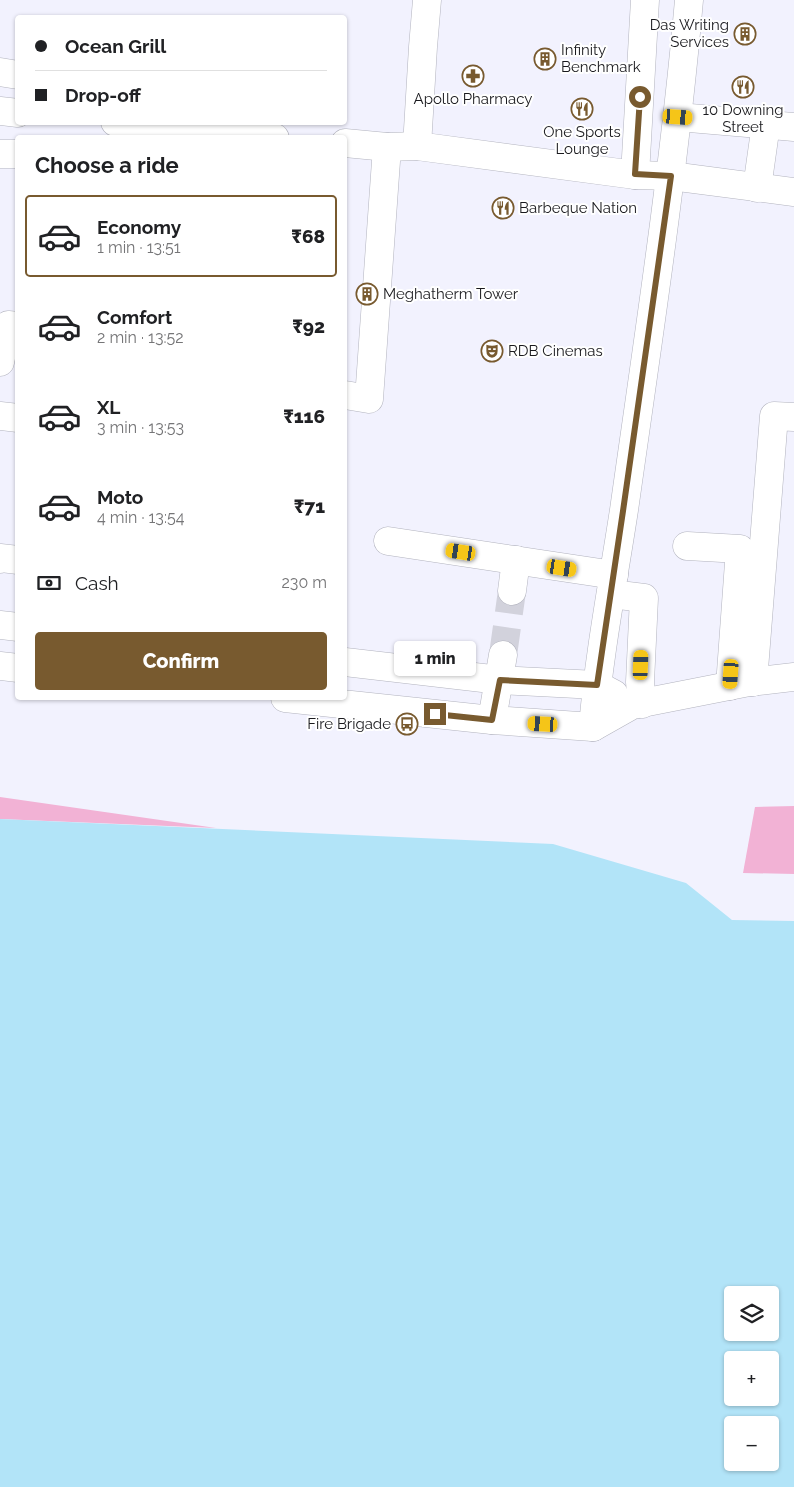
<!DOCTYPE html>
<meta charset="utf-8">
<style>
body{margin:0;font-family:Raleway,sans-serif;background:#f6f6f6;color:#202124;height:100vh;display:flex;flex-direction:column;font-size:19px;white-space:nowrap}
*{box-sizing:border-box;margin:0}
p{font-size:16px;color:#757577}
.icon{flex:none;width:28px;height:28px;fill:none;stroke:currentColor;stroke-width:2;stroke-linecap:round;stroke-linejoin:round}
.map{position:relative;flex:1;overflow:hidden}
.details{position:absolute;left:15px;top:135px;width:332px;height:565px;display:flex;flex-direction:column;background:#fff;border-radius:5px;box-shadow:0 1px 4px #0004}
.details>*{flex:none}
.guide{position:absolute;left:15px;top:15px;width:332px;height:110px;border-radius:5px;box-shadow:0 1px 4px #0004;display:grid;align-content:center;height:110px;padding:0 20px;background:#fff}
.buttons{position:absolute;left:724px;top:1286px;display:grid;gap:10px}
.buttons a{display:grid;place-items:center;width:55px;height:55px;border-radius:5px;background:#fff;box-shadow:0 1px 4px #0004;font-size:25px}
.end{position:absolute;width:22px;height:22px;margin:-11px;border:6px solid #785a2f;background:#fff;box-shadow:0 0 0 2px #fff}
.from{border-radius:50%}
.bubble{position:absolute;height:35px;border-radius:5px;background:#fff;box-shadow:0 1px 4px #0004;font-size:16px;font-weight:800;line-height:35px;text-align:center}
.car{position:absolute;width:15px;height:30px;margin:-15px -8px;border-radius:6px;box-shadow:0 0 4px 1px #0007;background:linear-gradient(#f5c518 24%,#345 0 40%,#f5c518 0 76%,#345 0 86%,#f5c518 0)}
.guide b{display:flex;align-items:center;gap:18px;height:48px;font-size:19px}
.guide b+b{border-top:1px solid #e0e0e0}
.guide i{width:12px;height:12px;background:#202124}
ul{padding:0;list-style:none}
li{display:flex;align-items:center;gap:15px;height:82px;margin:0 10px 8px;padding:0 10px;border:2px solid transparent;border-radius:5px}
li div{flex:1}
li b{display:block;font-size:19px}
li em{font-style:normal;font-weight:800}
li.selected{border-color:#785a2f}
li>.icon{width:45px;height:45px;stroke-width:1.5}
h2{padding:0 20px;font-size:22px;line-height:60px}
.pay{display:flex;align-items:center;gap:12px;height:55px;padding:0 20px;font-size:19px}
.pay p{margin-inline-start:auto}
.action{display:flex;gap:10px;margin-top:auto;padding:10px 20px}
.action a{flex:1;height:58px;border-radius:5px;background:#785a2f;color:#fff;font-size:20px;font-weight:800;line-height:58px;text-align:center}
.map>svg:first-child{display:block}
.green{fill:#f2b2d5}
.water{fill:#b2e4f8;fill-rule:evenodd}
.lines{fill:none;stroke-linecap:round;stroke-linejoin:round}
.minor-tunnel{stroke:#d2d2dc;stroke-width:28;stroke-dasharray:28 14;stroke-linecap:butt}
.minor-casing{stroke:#b2b3be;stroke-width:29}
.minor{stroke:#fff;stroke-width:28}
.route{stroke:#785a2f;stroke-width:6}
.labels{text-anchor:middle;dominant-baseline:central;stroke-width:4;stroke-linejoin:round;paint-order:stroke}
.poi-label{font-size:15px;fill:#1a1a1e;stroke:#fff;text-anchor:start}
</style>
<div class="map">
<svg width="794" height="1487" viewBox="0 0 794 1487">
<rect width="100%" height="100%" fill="#f2f2fe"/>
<g class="green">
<path d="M0 797 216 828 0 819Z"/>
<path d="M794 806V874L743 873 755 807Z"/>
</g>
<path class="water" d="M0 819 553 844 686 883 732 920 794 921V1487H0ZM732 1295H770V1332H732ZM732 1360H770V1398H732ZM732 1425H770V1462H732Z"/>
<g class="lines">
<path class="minor-tunnel" d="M503 655 512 591"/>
<g class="minor-casing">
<g id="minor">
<path d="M0 72 18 75"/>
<path d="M0 111 18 113"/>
<path d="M678 117 794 127"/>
<path d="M115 122 275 138"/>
<path d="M345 143 387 147 417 146 635 175 671 176 794 192"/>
<path d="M417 146 423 47 427 0"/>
<path d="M0 154H18"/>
<path d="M635 175 645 0"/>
<path d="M757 188 766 124"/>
<path d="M0 362 8 325 18 326"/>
<path d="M345 395 369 399 387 147"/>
<path d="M0 416 18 418"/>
<path d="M388 541 614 575"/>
<path d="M687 546 740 549 730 686"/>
<path d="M0 559V558L18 560"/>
<path d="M512 591 516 560"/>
<path d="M611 594 644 598 640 682 642 704"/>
<path d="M0 625 18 627"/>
<path d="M345 662 500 680 597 685 614 694"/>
<path d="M0 666 18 668"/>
<path d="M753 682 774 416 794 417"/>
<path d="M285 698 492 720 593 727 632 705 749 682 794 677"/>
<path d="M492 720 503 655"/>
<path d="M593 727C599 654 613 582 624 510 648 340 674 171 689 0"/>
</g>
</g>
<use href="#minor" class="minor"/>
</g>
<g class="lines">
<path class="route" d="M435 714 492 720 500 680 597 685 623 511 671 176 635 174 640 97"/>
</g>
<defs>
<g id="building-ring" transform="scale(1.125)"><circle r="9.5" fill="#fff" stroke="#785a2f" stroke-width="1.5"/><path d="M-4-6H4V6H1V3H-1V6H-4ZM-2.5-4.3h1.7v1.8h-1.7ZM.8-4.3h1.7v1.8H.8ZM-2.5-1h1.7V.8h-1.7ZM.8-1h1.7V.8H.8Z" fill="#785a2f"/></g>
<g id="pharmacy-ring" transform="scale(1.125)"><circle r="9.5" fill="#fff" stroke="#785a2f" stroke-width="1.5"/><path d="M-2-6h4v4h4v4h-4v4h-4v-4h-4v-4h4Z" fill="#785a2f"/></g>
<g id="restaurant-ring" transform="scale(1.125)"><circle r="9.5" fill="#fff" stroke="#785a2f" stroke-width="1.5"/><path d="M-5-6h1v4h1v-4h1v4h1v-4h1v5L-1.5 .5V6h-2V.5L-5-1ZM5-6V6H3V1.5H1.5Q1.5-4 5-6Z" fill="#785a2f"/></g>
<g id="theatre-ring" transform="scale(1.125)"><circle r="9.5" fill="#fff" stroke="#785a2f" stroke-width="1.5"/><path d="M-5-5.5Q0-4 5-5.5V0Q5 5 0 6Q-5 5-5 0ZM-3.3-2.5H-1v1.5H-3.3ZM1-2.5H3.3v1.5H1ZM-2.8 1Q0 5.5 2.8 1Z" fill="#785a2f"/></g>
<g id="bus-ring" transform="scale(1.125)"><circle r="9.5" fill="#fff" stroke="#785a2f" stroke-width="1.5"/><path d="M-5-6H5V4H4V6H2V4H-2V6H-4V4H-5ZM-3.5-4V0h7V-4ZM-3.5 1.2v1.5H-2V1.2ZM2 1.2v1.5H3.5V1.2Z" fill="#785a2f"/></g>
</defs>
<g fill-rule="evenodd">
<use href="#building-ring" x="745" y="34"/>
<use href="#building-ring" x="545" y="59"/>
<use href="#pharmacy-ring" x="473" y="76"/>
<use href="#restaurant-ring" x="743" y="87"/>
<use href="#restaurant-ring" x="582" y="109"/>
<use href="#restaurant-ring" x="503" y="208"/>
<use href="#building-ring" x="367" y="294"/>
<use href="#theatre-ring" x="492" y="351"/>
<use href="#bus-ring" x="407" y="724"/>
</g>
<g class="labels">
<g class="poi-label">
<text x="729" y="25" text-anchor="end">Das Writing<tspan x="729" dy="17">Services</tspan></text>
<text x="561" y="50">Infinity<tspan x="561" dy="17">Benchmark</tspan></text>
<text x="473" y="99" text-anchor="middle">Apollo Pharmacy</text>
<text x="743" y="110" text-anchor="middle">10 Downing<tspan x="743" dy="17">Street</tspan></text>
<text x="582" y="132" text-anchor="middle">One Sports<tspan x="582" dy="17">Lounge</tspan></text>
<text x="519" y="208">Barbeque Nation</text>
<text x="383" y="294">Meghatherm Tower</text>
<text x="508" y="351">RDB Cinemas</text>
<text x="391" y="724" text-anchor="end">Fire Brigade</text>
</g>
</g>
</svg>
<div class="buttons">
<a><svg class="icon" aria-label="layers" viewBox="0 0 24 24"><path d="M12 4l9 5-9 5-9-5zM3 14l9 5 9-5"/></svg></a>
<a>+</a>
<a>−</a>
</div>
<i class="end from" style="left:640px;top:97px"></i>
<i class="end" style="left:435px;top:714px"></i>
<div class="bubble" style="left:394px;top:641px;width:82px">1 min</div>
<i class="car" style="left:678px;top:117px;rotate:94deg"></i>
<i class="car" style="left:461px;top:552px;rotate:279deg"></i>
<i class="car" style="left:562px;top:568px;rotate:99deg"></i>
<i class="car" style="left:641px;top:665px;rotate:2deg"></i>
<i class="car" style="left:731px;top:674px;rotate:184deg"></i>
<i class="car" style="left:543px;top:724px;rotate:273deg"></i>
<div class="guide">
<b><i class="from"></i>Ocean Grill</b>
<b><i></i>Drop-off</b>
</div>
<section class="details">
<h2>Choose a ride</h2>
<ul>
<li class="selected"><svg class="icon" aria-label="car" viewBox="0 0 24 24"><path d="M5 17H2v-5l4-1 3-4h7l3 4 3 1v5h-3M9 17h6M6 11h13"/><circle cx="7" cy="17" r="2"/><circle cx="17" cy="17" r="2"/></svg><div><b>Economy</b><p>1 min · 13:51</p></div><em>₹68</em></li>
<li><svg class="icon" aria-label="car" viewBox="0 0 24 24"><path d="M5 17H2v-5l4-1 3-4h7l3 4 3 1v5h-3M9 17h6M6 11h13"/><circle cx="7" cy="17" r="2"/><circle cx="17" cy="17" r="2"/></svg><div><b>Comfort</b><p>2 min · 13:52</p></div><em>₹92</em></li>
<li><svg class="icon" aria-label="car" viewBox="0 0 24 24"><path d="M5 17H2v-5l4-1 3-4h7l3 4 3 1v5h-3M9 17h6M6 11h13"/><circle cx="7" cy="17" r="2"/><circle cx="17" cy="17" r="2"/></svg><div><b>XL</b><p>3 min · 13:53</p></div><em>₹116</em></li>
<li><svg class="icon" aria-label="car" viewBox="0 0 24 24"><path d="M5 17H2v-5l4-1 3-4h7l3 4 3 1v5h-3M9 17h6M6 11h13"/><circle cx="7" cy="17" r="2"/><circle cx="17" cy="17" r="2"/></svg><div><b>Moto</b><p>4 min · 13:54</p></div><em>₹71</em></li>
</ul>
<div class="pay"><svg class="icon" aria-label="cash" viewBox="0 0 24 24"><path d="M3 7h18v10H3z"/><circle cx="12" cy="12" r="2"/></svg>Cash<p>230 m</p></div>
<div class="action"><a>Confirm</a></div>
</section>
</div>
